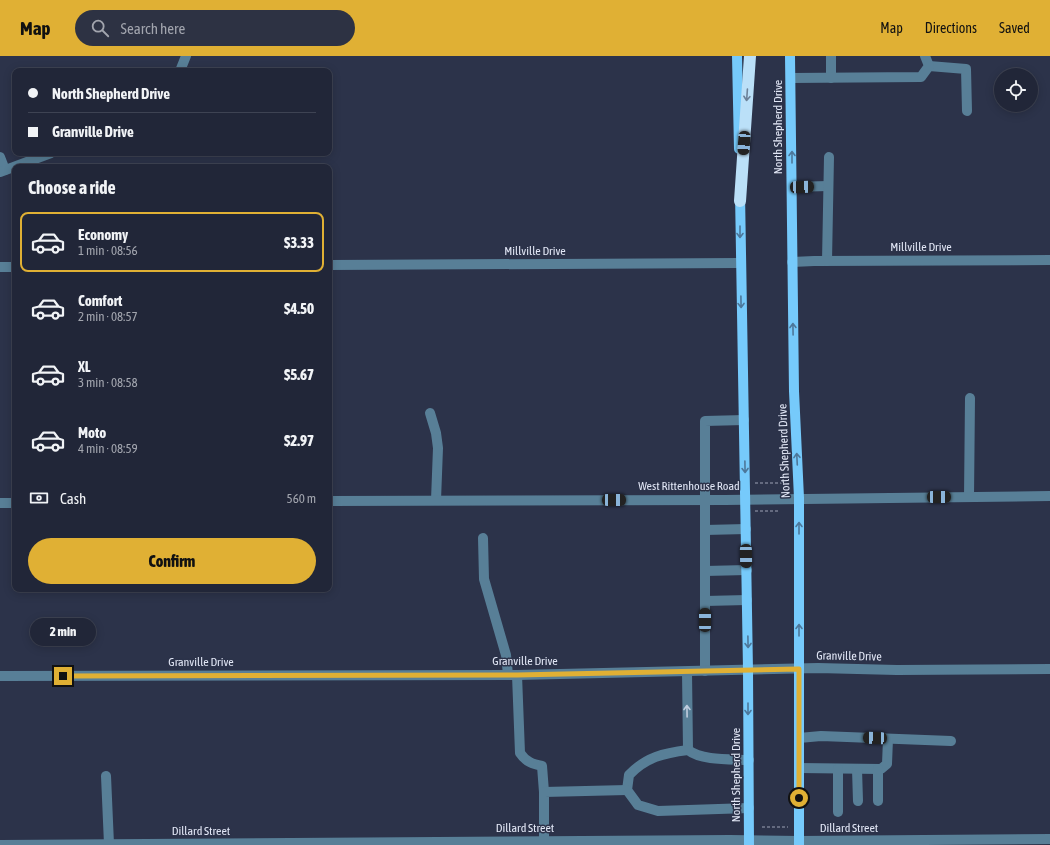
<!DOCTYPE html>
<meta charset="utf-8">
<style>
body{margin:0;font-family:"Asap Condensed",sans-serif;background:#2d3243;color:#f1f3f6;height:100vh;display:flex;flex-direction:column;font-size:15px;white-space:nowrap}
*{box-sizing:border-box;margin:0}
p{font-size:13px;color:#a2a5ae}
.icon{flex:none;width:22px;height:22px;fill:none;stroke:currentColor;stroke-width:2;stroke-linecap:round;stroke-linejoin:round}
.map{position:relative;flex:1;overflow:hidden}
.side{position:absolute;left:12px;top:108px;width:320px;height:428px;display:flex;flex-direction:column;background:#212638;border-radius:8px;box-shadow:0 2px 10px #0003,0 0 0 1px #3e4353}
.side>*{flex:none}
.hud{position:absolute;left:12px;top:12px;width:320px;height:88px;border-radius:8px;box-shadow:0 2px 10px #0003,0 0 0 1px #3e4353;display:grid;align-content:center;height:88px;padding:0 16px;background:#212638}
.tools{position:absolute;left:994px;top:12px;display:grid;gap:8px}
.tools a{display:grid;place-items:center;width:44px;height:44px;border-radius:50%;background:#212638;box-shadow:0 2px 10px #0003,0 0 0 1px #3e4353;font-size:20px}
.end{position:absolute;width:18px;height:18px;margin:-9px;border:5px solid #e0b034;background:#111;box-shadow:0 0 0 2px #111}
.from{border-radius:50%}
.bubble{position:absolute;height:28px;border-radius:14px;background:#212638;box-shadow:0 2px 10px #0003,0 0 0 1px #3e4353;font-size:13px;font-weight:800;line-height:28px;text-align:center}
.car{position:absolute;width:12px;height:24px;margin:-12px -6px;border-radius:5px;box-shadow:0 0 3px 1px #0007;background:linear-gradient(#222 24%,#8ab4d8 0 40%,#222 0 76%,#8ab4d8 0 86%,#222 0)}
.hud b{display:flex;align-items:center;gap:14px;height:38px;font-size:15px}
.hud b+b{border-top:1px solid #3e4353}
.hud i{width:10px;height:10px;background:#f1f3f6}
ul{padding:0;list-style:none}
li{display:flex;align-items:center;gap:12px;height:60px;margin:0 8px 6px;padding:0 8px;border:2px solid transparent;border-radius:8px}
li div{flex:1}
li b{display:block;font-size:15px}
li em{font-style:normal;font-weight:800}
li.current{border-color:#e0b034}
li>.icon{width:36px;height:36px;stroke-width:1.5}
h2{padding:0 16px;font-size:18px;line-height:48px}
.pay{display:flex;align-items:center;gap:10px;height:44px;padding:0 16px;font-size:15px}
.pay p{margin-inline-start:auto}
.action{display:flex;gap:8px;margin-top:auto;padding:8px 16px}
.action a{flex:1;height:46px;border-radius:24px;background:#e0b034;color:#111;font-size:16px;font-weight:800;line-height:46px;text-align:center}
header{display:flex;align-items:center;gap:24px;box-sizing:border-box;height:56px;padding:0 20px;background:#e0b034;color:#111}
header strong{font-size:19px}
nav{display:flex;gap:22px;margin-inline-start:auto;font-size:14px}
.search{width:280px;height:36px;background:#2d3243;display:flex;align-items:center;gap:10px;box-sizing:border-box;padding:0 14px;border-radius:22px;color:#a2a5ae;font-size:15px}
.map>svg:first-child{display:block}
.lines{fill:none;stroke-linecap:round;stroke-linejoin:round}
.path{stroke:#646a7f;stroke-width:2;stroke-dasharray:3 2;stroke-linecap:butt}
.minor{stroke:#587f97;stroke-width:10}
.major{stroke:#76cafb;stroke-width:10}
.highway{stroke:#bbe0f8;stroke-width:12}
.oneway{stroke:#6c8198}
.oneway2{stroke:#4d779a}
.oneway3{stroke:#c0cdde}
.route{stroke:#e0b034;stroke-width:5}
.labels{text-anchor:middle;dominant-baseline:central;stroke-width:3;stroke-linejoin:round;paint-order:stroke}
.street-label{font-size:12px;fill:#e2e7f6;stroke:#2c334a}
</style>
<header>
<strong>Map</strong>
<div class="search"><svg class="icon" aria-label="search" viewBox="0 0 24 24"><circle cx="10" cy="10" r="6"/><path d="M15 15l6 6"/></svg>Search here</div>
<nav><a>Map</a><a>Directions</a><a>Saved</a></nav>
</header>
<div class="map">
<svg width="1050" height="789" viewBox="0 0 1050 789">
<rect width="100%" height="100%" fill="#2c334a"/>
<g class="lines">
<g class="path">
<path d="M755 427H783"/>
<path d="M755 455H778"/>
<path d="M762 771H788"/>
</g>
<g class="minor">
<path d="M831 0V22"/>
<path d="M929 10 966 13 967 55"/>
<path d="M180 15 186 0"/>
<path d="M791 22 921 21 929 10 925 0"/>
<path d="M0 101 5 114"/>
<path d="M0 116 51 97"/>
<path d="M792 131 828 130"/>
<path d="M827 205 829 101"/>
<path d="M792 206 814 205 1050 204"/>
<path d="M329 209 740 207"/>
<path d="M0 211H15"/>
<path d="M430 357 436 377 438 392 436 444"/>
<path d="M969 441 970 342"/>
<path d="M329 445 725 444 1050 440"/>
<path d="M0 447H15"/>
<path d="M705 474 746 473"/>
<path d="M483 482 484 523 506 599 508 619"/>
<path d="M705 515 747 514"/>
<path d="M705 545 747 544"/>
<path d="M705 615V365L744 364"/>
<path d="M687 616 688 694"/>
<path d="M517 619 520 697C526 706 533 708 542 710L544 736"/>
<path d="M0 620 517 619 818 612 897 614 1050 613"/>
<path d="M799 682 821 680 951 685"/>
<path d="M749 704C731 703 702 705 688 694 664 697 646 701 629 719L627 734 638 749 658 755 749 752"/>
<path d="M799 712 881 713 887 708 888 683"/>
<path d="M838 713V756"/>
<path d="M857 713 858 745"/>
<path d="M878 713V745"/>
<path d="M106 720 109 788"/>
<path d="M544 785V736L627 734"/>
<path d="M0 789 730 784 799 785 1050 783"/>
</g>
<g class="major">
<path d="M737 0 739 93"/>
<path d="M790 0 794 335 799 442V789"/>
<path d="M740 137 748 614 749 789"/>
</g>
<path class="highway" d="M740 145 750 0"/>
</g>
<defs><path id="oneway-shaft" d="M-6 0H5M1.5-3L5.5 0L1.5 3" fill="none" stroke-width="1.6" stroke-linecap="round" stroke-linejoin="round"/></defs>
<use class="oneway" href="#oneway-shaft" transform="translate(747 39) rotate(94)"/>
<g class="oneway2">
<use href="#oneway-shaft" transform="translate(792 101) rotate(-90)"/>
<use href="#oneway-shaft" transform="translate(740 176) rotate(90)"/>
<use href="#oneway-shaft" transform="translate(741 246) rotate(89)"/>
<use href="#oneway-shaft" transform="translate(793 273) rotate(-91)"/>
<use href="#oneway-shaft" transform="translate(797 403) rotate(-93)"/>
<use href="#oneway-shaft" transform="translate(745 411) rotate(89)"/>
<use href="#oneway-shaft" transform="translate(799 472) rotate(-90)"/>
<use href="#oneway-shaft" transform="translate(799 574) rotate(-90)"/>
<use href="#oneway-shaft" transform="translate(748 586) rotate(89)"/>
<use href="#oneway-shaft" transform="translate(748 653) rotate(90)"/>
</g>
<use class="oneway3" href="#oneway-shaft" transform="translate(687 655) rotate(-91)"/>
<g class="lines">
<path class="route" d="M63 620 517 619 799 613V742"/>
</g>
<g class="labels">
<g class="street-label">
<text transform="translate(778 71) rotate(-90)">North Shepherd Drive</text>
<text x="921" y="191">Millville Drive</text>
<text x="535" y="195">Millville Drive</text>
<text transform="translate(784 395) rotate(-92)">North Shepherd Drive</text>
<text x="689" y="430">West Rittenhouse Road</text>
<text transform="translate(849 600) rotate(1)">Granville Drive</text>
<text x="525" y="605">Granville Drive</text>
<text x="201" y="606">Granville Drive</text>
<text transform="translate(736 719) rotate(-90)">North Shepherd Drive</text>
<text x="525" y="772">Dillard Street</text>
<text x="849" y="772">Dillard Street</text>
<text x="201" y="775">Dillard Street</text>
</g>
</g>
</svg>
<div class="tools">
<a><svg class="icon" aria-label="locate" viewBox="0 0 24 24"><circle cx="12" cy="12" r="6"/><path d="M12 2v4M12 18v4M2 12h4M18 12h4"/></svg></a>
</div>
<i class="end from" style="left:799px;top:742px"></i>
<i class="end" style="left:63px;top:620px"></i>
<div class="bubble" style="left:30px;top:562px;width:66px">2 min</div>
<i class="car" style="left:744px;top:87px;rotate:184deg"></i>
<i class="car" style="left:802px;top:131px;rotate:88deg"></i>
<i class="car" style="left:939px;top:441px;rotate:90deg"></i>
<i class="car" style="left:614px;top:444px;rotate:90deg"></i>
<i class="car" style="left:746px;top:500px;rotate:179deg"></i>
<i class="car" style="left:705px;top:564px;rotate:0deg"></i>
<i class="car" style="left:875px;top:682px;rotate:272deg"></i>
<div class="hud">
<b><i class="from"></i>North Shepherd Drive</b>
<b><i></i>Granville Drive</b>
</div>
<section class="side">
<h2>Choose a ride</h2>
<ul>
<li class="current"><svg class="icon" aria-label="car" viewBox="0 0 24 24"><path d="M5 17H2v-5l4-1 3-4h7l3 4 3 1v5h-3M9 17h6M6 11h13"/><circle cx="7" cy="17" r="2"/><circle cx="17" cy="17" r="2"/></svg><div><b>Economy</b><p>1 min · 08:56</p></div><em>$3.33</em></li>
<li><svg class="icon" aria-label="car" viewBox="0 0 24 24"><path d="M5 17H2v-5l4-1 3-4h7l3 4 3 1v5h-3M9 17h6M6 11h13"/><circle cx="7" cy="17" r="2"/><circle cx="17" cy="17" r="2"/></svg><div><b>Comfort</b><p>2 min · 08:57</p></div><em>$4.50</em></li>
<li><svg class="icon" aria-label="car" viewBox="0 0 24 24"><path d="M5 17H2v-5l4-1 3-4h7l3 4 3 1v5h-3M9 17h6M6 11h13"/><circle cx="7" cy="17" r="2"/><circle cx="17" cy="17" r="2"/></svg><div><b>XL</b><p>3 min · 08:58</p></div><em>$5.67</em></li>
<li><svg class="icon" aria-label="car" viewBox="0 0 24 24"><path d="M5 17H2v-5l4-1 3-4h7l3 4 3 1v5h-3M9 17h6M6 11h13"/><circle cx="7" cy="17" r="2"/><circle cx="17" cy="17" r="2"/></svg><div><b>Moto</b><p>4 min · 08:59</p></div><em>$2.97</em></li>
</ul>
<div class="pay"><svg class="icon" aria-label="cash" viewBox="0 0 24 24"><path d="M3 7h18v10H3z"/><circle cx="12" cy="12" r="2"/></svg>Cash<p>560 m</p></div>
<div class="action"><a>Confirm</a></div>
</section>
</div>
